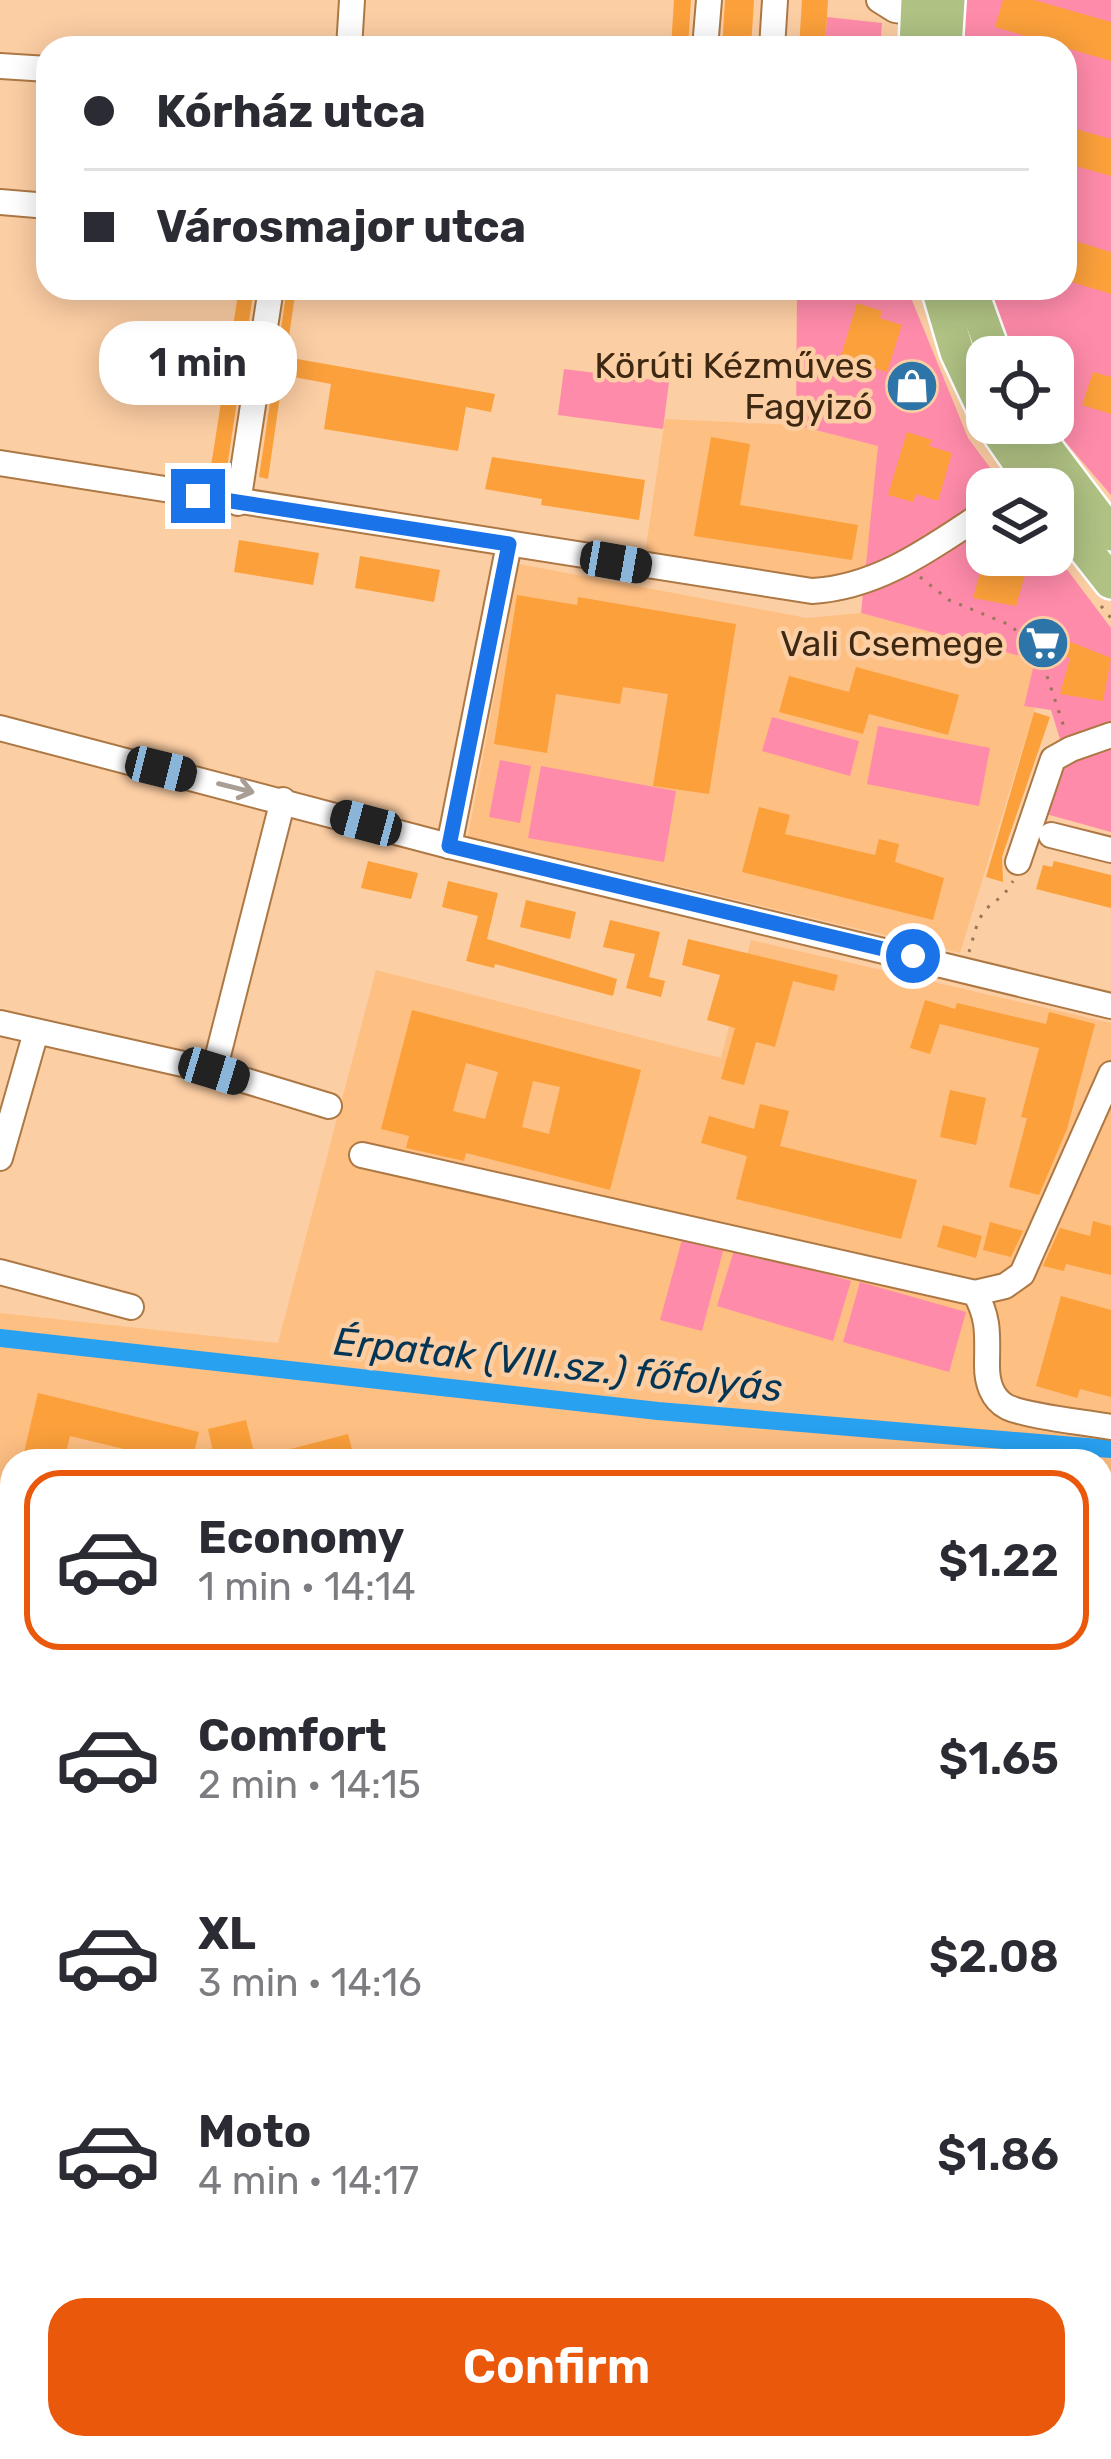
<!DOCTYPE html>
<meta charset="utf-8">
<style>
body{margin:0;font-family:Rubik,sans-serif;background:#f7f7f7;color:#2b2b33;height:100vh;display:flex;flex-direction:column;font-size:45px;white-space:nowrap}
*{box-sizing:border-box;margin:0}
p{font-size:39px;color:#7c7c81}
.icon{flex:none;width:66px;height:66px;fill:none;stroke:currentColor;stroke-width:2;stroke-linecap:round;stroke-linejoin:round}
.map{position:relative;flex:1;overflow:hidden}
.side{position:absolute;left:0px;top:1449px;width:1113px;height:1011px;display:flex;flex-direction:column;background:#fff;border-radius:36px 36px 0 0;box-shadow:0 6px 30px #0003}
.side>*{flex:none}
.hud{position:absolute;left:36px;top:36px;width:1041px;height:264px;border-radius:36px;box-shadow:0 6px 30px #0003;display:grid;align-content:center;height:264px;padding:0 48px;background:#fff}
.buttons{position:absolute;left:966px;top:336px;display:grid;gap:24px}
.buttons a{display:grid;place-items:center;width:108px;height:108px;border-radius:24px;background:#fff;box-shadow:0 6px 30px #0003;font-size:60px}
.end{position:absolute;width:54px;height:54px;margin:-27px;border:15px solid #1a73e8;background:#fff;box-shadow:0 0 0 6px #fff}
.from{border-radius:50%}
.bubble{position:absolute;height:84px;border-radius:36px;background:#fff;box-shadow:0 6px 30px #0003;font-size:39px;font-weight:600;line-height:84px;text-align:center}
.car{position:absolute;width:36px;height:72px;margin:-36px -18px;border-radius:15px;box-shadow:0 0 9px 3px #0007;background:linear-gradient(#222 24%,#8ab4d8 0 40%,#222 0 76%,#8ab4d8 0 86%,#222 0)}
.hud b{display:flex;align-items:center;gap:42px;height:114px;font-size:45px}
.hud b+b{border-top:3px solid #e1e1e2}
.hud i{width:30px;height:30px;background:#2b2b33}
ul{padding:21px 0 0;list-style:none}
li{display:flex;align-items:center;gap:36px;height:180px;margin:0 24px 18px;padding:0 24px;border:6px solid transparent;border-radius:36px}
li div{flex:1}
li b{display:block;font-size:45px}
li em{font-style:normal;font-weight:600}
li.on{border-color:#ea580c}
li>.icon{width:108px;height:108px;stroke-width:1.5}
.action{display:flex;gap:24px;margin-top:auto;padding:24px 48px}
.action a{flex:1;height:138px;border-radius:36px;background:#ea580c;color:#fff;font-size:48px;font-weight:600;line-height:138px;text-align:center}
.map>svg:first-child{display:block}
.built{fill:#febf83;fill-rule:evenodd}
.green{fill:#ff8baa}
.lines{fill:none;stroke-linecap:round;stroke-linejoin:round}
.canal{stroke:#28a1f1;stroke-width:18}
.building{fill:#fba03b;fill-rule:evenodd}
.minor-casing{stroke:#ad7844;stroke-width:28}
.major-casing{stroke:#fff;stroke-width:38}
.path{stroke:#987657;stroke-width:3;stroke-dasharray:3 9;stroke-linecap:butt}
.minor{stroke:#fff;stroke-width:24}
.major{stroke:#afc183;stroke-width:33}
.oneway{stroke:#a89e94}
.route{stroke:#1a73e8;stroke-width:15}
.labels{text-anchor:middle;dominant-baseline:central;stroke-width:9;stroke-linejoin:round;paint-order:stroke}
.poi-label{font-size:36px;fill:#3e2812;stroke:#fccea4;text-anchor:end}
.water-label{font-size:39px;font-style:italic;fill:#043554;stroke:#fccea4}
</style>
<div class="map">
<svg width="1111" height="2459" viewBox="0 0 1111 2459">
<rect width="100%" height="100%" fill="#fccea4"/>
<g class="built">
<path d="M665 419 796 425 878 446 867 574 806 581 644 560Z"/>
<path d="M519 564 807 618 861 613 1036 660 1024 705 1035 708 960 953 468 836Z"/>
<path d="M751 940 1111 1023V2459H0V1313L278 1343 376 970 721 1058ZM12 1461H1101V2448H12Z"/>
</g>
<g class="green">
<path d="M961 0H1111V495L1049 423H1053V357H1012L1001 338 989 288H1065V48H959Z"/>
<path d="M827 17 882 23 880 48H825Z"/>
<path d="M797 288H907L968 438 1006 489H987V555H1053V551L1111 628V832L1046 814 1063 749 1051 710 1024 706 1035 660 861 613 878 446 796 425Z"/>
<path d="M564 369 669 382 663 429 558 415Z"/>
<path d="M772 717 859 741 850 776 762 751Z"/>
<path d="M878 726 990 748 979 806 867 784Z"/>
<path d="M500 760 531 766 520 823 489 817Z"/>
<path d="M541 766 676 791 664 862 528 838Z"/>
<path d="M683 1236 724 1247 702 1331 660 1320Z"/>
<path d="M735 1247 851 1281 833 1341 717 1306Z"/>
<path d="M860 1282 966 1312 949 1372 843 1342Z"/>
<path d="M12 1642V1727L0 1721V1667Z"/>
<path d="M21 2448H76L72 2459H18Z"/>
</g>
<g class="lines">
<path class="canal" d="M0 1338 658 1411 1111 1449"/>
</g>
<g class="building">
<path d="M674 0H691L688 48H671Z"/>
<path d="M725 0H754L751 48H722Z"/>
<path d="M802 0H828L825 48H799Z"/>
<path d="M1003 0H1034L1111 22V61L995 27Z"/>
<path d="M1065 126 1111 139V176L1065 163Z"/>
<path d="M1065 238 1111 252V294L1065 280Z"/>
<path d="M239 288H254L225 481 209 479Z"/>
<path d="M287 288H296L286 357 495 394 491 412 466 407 458 451 324 429 331 384 283 375 268 479 259 477Z"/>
<path d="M857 303 882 311 880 318 902 325 887 372 865 365 863 374 838 366Z"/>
<path d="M906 372 922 377 916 394 900 388Z"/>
<path d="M1093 372 1111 377V414L1082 405Z"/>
<path d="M907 432 932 440 929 446 952 453 938 501 916 494 913 502 888 495Z"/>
<path d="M711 437 750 444 740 505 858 525 852 560 694 536Z"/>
<path d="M492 457 645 480 639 520 541 505 542 499 485 489Z"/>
<path d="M239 540 319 553 313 585 234 572Z"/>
<path d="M985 555H1008L1028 564 1016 606 973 598Z"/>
<path d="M360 556 440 570 434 602 355 588Z"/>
<path d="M517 595 577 605 578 597 736 624 709 794 653 786 668 694 623 687 620 704 556 694 547 753 494 744Z"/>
<path d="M1040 630 1111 658 1103 701 1060 694 1070 658 1035 647Z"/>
<path d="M856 667 959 695 948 735 869 714 863 734 779 712 789 676 849 692Z"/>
<path d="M1034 712 1050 717 1002 857 1003 882 986 877Z"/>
<path d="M759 807 790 815 785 834 875 855 879 839 899 844 895 862 944 878 933 920 742 872Z"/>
<path d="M368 861 418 873 411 899 361 888Z"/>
<path d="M1054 861 1111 875V908L1036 889 1043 865 1052 867Z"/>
<path d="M448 881 498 893 487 939 617 979 613 996 495 964 494 968 466 961 478 916 442 907Z"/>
<path d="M526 900 576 912 570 939 520 927Z"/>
<path d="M610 920 660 932 649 977 665 981 661 997 626 988 635 954 603 947Z"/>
<path d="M688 939 838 975 834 991 793 981 775 1047 756 1042 744 1085 721 1079 735 1028 707 1020 720 975 682 965Z"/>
<path d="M925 1000 955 1009 957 1003 1046 1024 1049 1012 1095 1024 1067 1129 1039 1195 1009 1187 1027 1118 1021 1117 1039 1048 940 1024 930 1054 910 1048Z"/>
<path d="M412 1010 641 1070 610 1190 466 1153 464 1161 406 1148 409 1136 381 1129ZM466 1063 498 1072 485 1119 453 1111ZM533 1081 560 1087 549 1134 522 1127Z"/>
<path d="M950 1090 986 1098 976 1145 940 1137Z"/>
<path d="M760 1104 789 1111 780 1146 917 1180 901 1239 736 1199 747 1156 701 1143 709 1116 754 1129Z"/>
<path d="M1093 1221 1111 1226V1275L1066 1264 1064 1271 1043 1266 1060 1228 1090 1236Z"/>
<path d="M990 1222 1023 1231 1011 1257 983 1250Z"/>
<path d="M943 1225 982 1236 976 1258 937 1247Z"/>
<path d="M1061 1296 1111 1310V1397L1080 1389 1077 1398 1036 1386Z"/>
<path d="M38 1393 199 1432 192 1461H147L149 1455 70 1436 64 1461H22Z"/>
<path d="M246 1420 256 1461H215L208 1429Z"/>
<path d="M348 1434 355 1461H265L264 1456Z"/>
</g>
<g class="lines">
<g class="minor-casing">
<g id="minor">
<path d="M879 0 895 10 917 13"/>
<path d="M349 48 352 0"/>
<path d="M705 48 709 0"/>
<path d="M772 48 775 0"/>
<path d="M0 66 48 69"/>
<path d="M0 202 48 206"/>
<path d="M0 463 812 591C880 587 932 547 987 511"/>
<path d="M238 503 271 288"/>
<path d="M0 728 449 846 1111 1006"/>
<path d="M1051 835 1111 850"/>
<path d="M449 846 509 544"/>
<path d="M1018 862 1053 759 1071 749 1111 735"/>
<path d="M0 1023 214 1071 283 800"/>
<path d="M214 1071 329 1106"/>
<path d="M362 1155 975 1293C990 1320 987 1336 987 1366 987 1382 992 1399 1007 1407 1029 1417 1085 1422 1111 1427"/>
<path d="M0 1158 36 1032"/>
<path d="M0 1272 131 1307"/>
<path d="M975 1293 1005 1286 1022 1274 1111 1074"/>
<path d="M0 1519 12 1521"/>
<path d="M0 1814 12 1821"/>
<path d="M0 1844 12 1840"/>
<path d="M0 1938 12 1935"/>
<path d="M0 2004 12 2001"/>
<path d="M0 2106 12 2103"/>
<path d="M1101 2176 1111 2184"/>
<path d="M0 2278 12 2282"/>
<path d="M1101 2351 1111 2306"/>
<path d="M1101 2419H1111"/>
<path d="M480 2448 512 2459"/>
<path d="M95 2459 99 2448"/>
<path d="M344 2459 348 2448"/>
<path d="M699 2459 702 2450"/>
<path d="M832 2459 834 2448"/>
</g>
</g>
<g class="major-casing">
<g id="major">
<path d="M916 48 918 0"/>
<path d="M945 48 948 0"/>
<path d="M938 288 957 352 987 416"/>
<path d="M970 288 995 357"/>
<path d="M992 423 1038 489"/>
<path d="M1027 423 1111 534"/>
<path d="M1053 508 1111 582"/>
<path d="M1101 1793 1111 1790"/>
<path d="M0 2068 12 2065"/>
</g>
</g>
<g class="path">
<path d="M861 288 913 292"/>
<path d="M920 577 949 600 1010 625 1039 652 1065 730"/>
<path d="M1101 606 1111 618"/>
<path d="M969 952C973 940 976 922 984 912 995 898 1001 902 1013 881"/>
<path d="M0 1788 10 1794"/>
</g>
<use href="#minor" class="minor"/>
<use href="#major" class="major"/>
</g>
<defs><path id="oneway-shaft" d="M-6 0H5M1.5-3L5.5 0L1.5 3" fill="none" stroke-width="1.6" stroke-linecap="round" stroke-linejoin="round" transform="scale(3)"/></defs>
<use class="oneway" href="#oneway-shaft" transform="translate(236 788) rotate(14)"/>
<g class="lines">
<path class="route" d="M198 496 509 544 449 846 913 956"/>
</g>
<defs>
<g id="shop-disc" transform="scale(2.7)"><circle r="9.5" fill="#2d75a9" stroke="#fccea4"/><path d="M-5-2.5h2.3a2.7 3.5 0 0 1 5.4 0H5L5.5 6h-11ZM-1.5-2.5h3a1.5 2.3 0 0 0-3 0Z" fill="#fff"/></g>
<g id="supermarket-disc" transform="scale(2.7)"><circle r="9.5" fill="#2d75a9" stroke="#fccea4"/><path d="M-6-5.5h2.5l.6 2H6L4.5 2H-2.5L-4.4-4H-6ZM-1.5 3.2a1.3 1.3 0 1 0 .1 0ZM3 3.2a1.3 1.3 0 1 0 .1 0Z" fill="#fff"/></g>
</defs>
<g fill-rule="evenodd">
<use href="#shop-disc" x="912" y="386"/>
<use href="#supermarket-disc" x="1043" y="643"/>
</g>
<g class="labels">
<g class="poi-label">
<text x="873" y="365">Körúti Kézműves<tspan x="873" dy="41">Fagyizó</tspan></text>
<text x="1004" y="643">Vali Csemege</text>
</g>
<g class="water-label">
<text transform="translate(558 1365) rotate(6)">Érpatak (VIII.sz.) főfolyás</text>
</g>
</g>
</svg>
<div class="buttons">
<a><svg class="icon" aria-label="locate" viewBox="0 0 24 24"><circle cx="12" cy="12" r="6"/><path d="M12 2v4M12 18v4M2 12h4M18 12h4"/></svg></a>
<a><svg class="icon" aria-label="layers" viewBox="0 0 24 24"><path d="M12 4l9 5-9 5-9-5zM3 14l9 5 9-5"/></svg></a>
</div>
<i class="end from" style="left:913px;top:956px"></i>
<i class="end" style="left:198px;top:496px"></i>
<div class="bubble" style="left:99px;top:321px;width:198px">1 min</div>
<i class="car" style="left:616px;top:562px;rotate:100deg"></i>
<i class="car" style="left:161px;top:769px;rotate:104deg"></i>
<i class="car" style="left:366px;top:823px;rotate:285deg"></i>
<i class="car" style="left:214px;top:1071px;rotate:107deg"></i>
<div class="hud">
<b><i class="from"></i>Kórház utca</b>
<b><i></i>Városmajor utca</b>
</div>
<section class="side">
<ul>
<li class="on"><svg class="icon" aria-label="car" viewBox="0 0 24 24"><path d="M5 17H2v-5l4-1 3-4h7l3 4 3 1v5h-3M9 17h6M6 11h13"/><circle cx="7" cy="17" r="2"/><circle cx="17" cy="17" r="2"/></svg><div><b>Economy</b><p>1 min · 14:14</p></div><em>$1.22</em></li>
<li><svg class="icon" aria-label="car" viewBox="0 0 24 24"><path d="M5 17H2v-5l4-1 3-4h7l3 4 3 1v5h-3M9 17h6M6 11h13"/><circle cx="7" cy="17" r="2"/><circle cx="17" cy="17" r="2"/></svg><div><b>Comfort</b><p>2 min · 14:15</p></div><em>$1.65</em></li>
<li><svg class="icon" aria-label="car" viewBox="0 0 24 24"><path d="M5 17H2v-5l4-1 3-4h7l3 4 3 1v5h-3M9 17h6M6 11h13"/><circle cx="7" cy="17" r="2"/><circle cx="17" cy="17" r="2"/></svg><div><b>XL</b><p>3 min · 14:16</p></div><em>$2.08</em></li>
<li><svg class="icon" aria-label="car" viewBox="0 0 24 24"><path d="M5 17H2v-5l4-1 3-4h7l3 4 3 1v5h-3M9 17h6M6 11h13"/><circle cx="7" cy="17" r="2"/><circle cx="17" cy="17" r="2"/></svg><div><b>Moto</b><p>4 min · 14:17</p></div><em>$1.86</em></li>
</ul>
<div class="action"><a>Confirm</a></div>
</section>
</div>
